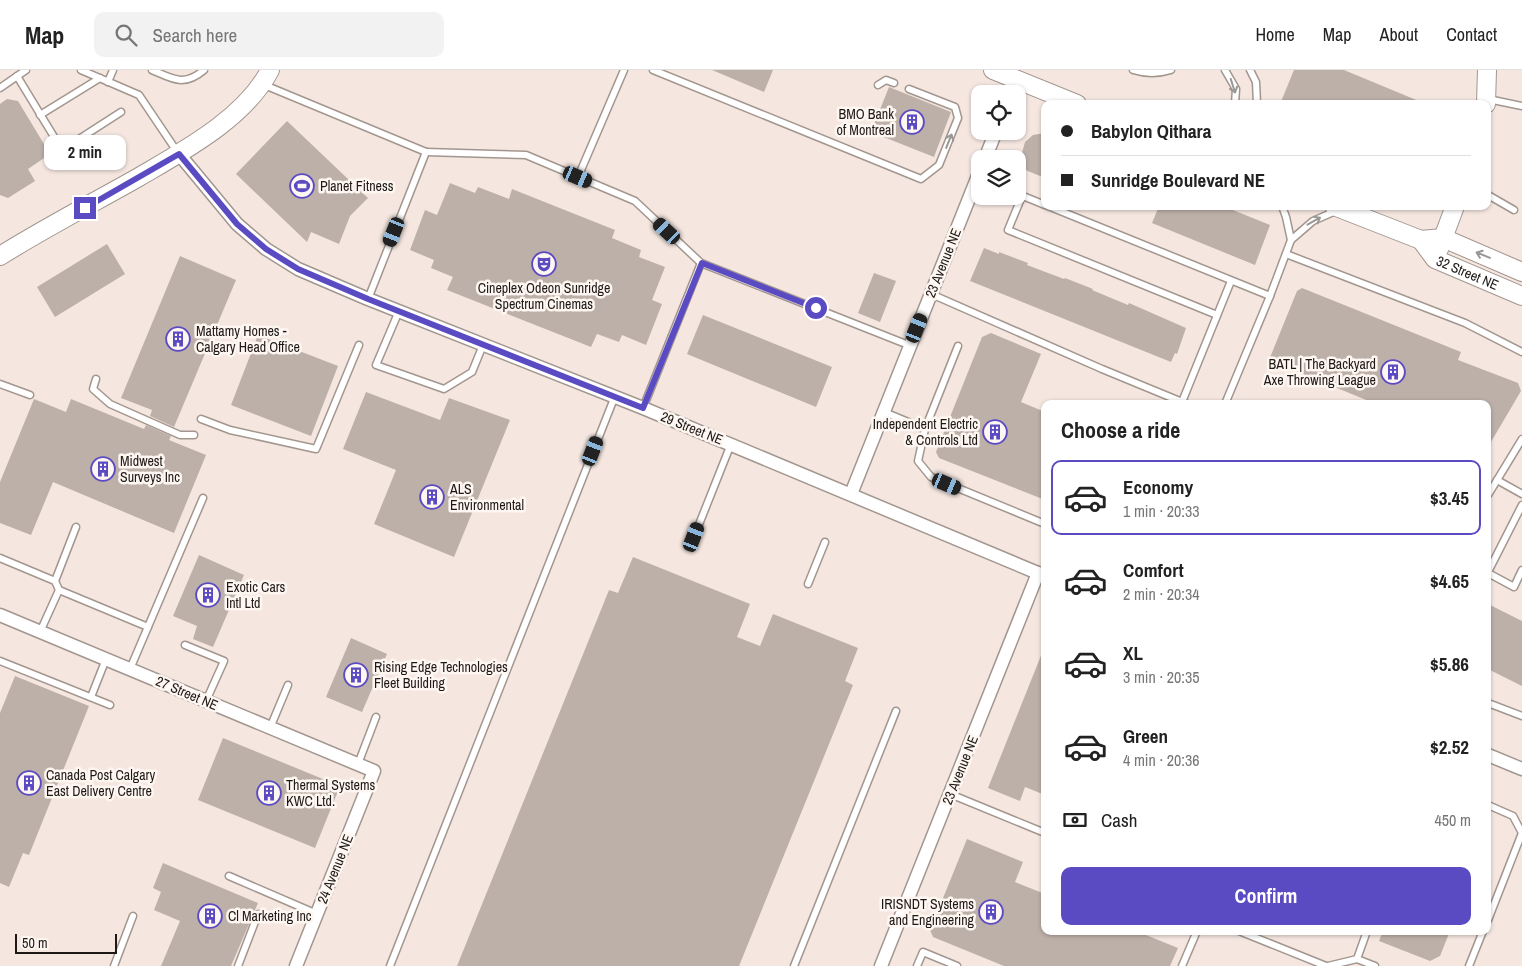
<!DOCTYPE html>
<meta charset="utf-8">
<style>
body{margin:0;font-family:"Archivo Narrow",sans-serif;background:#f2f2f2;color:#222;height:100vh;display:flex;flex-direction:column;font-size:19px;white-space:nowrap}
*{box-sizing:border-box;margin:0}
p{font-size:16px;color:#767676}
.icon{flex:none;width:28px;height:28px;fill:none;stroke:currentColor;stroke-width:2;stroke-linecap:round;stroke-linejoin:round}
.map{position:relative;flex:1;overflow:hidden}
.panel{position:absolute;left:1041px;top:330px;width:450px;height:535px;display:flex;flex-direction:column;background:#fff;border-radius:10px;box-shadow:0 1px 4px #0004}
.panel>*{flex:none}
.banner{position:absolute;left:1041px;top:30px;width:450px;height:110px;border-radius:10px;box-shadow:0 1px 4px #0004;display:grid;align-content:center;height:110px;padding:0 20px;background:#fff}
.tools{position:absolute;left:971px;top:15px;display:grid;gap:10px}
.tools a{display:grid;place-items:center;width:55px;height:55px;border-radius:10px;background:#fff;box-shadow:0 1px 4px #0004;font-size:25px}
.scale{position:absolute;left:15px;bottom:12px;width:102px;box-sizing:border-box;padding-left:5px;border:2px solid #1d1916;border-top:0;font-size:14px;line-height:18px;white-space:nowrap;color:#1d1916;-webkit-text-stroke:4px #fef6f1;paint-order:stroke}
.end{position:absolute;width:22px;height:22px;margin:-11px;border:6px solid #5b4bc3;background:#fff;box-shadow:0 0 0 2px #fff}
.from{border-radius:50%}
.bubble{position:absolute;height:35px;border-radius:10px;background:#fff;box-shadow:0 1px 4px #0004;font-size:16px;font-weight:800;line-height:35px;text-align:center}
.car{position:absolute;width:15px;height:30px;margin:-15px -8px;border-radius:6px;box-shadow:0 0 4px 1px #0007;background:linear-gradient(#222 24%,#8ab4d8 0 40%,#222 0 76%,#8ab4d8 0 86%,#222 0)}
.banner b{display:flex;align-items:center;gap:18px;height:48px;font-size:19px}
.banner b+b{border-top:1px solid #e0e0e0}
.banner i{width:12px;height:12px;background:#222}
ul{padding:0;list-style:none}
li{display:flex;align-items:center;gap:15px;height:75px;margin:0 10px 8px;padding:0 10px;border:2px solid transparent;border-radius:10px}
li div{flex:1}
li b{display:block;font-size:19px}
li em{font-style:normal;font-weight:800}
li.current{border-color:#5b4bc3}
li>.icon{width:45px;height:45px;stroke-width:1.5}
h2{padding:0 20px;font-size:22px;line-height:60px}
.pay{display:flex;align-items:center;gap:12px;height:55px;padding:0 20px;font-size:19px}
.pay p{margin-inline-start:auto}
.cta{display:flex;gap:10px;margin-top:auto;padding:10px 20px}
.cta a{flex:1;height:58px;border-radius:10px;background:#5b4bc3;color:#fff;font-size:20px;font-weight:800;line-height:58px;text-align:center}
header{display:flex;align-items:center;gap:30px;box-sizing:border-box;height:70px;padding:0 25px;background:#fff;border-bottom:1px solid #e0e0e0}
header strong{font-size:24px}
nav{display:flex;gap:28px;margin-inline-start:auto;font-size:18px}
.search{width:350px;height:45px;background:#f2f2f2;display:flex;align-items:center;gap:12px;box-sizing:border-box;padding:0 18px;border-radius:10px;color:#767676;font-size:19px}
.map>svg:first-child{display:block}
.building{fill:#bdb0a9}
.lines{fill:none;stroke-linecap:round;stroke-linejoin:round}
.lane-casing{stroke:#a2968f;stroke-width:9}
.street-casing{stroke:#a2968f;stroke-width:15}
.secondary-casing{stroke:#a2968f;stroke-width:20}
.lane{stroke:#fff;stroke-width:6}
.street{stroke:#fff;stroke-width:12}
.secondary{stroke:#fff;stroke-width:18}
.oneway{stroke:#999896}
.route{stroke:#5b4bc3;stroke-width:6}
.labels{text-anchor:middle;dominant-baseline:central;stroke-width:5;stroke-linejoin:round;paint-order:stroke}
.poi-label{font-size:14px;fill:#1d1916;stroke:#fef6f1;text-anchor:start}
.street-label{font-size:14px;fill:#1d1916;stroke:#fef6f1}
</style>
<header>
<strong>Map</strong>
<div class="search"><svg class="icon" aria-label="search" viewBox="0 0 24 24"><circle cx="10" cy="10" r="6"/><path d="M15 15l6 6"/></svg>Search here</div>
<nav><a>Home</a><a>Map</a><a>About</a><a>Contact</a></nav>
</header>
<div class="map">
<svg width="1522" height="896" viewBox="0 0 1522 896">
<rect width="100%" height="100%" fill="#f5e7e0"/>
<g class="building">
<path d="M712 0H773L764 22Z"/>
<path d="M1294 0H1344L1426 34H1280Z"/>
<path d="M889 17 951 42 934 87 871 62Z"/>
<path d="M7 29 18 31 50 84 28 99 35 111 8 128 0 125V34Z"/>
<path d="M287 51 368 128 350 146 339 174 311 162 307 172 236 104Z"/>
<path d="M1045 63V108L1018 97 1025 72 1033 65Z"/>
<path d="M450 113 475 123 478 117 509 129 512 119 615 160 612 168 641 180 639 187 665 197 652 230 662 234 646 275 622 265 619 272 597 264 591 277 447 220 453 207 431 198 434 190 410 180 425 140 437 145Z"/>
<path d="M1159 136H1223L1270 155 1255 195 1152 153Z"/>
<path d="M107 174 125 204 55 247 37 217Z"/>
<path d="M984 178 999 184V182L1028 193 1027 195 1064 209 1065 208 1093 219 1092 220 1128 235 1129 233 1186 258 1177 284 1175 283 1171 292 970 211Z"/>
<path d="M180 186 236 210 174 357 150 346 152 340 121 328Z"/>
<path d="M874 203 896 211 880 252 858 243Z"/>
<path d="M1302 218 1461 282 1458 290 1518 313 1521 321 1488 377V334H1376L1269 290 1297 221Z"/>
<path d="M703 245 832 297 816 337 687 284Z"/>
<path d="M991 263 1041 284 1021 332 1045 342V430L939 388 936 382 982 267Z"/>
<path d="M258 265 338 296 311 366 231 335Z"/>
<path d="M366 322 440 350 449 328 510 350 454 487 374 454 396 400 343 379Z"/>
<path d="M34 329 66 342 71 329 144 359 146 355 171 366 169 370 206 385 174 463 53 412 31 465 0 453V412Z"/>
<path d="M199 485 244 505 213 577 193 569 197 556 173 546Z"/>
<path d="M633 487 750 534 737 567 760 576 773 544 858 578 845 611 853 615 739 896H457L609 520 618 523Z"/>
<path d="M1488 534 1522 551V616L1488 599Z"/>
<path d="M351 568 387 584 362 642 326 627Z"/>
<path d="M1044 578 1045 725 1025 717 1020 731 988 718Z"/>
<path d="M15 606 89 636 29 785 23 783 9 817 0 813V643Z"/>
<path d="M223 668 340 716 315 778 198 730Z"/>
<path d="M967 769 1023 792 1015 812 1045 824V861H1136L1178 878 1170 896H1004L933 867 930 860Z"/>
<path d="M163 793 258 833 231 896H161L180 851 154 840 161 822 153 818Z"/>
<path d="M1383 861H1450L1440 886 1430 891 1379 871Z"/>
</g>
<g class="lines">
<g class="lane-casing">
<g id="lane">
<path d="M81 0 139 25 178 83"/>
<path d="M152 0C173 9 184 17 204 0"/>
<path d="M653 0 921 109 939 95 958 48 955 37 909 19"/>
<path d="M1133 0C1146 4 1158 4 1171 0"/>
<path d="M1225 0 1236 19 1235 34"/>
<path d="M1250 0 1256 12 1257 34"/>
<path d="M17 6 62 80 121 42"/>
<path d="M108 12 113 0"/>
<path d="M262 14 426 82 368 229"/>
<path d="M878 15 886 10 894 13"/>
<path d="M0 18 26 0"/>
<path d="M1488 29 1522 36"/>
<path d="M40 45 100 8"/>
<path d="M426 82 526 85 635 131 701 193"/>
<path d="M578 107 624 0"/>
<path d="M1018 124 1045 135"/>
<path d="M1488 125 1514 140"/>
<path d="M1022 126 1008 160 1217 245"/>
<path d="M1048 136 1270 226"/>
<path d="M1291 170 1313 151 1338 140"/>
<path d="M1286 184 1465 253 1522 282"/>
<path d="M931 224 1102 299 1187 334"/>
<path d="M399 241 376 295 444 319 472 302 483 275"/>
<path d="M96 309 93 319 110 334 180 365H194"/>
<path d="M0 314 30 325"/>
<path d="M1182 332 1231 211"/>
<path d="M1225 334 1270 226 1291 170 1286 147 1282 136"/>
<path d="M643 338 701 193 911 276"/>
<path d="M884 342 925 359 918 391 931 407 1045 454"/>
<path d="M201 349 230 360 316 379 359 275"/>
<path d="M925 359 958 276"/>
<path d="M1497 410 1522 424"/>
<path d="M1488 425 1522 369"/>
<path d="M694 467 731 374"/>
<path d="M0 488 55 511 59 520"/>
<path d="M1488 502 1522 435"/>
<path d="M1488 503 1514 517 1522 500"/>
<path d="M55 511 76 457"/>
<path d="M808 514 825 472"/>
<path d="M40 562 59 520 148 557"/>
<path d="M185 575 224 591 206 631"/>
<path d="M0 591 110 635"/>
<path d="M130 599 203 428"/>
<path d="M91 627 106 589"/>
<path d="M1488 633 1522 646"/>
<path d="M270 658 288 615"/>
<path d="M358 694 376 647"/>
<path d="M950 724 1045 763"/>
<path d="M1488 735 1513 746 1522 763 1488 850"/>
<path d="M229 806 317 844"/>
<path d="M1239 861 1326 896"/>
<path d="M1357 889 1367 861"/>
<path d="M114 896 133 846"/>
<path d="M238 896 258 844"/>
<path d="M390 896 615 326"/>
<path d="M794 896 896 641"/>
<path d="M917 896 923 882 957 896"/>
<path d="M1182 896 1197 861"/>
<path d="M1328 896 1357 889 1375 896"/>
<path d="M1469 896 1483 861"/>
</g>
</g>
<g class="street-casing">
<g id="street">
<path d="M1011 24 1016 9"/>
<path d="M179 84 237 154 266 179 298 199 368 229 643 338 1045 506"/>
<path d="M985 89 996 61"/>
<path d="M851 424 980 101"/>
<path d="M0 545 374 701 296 896"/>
<path d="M1488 685 1522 699"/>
<path d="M881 896 1038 503"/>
</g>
</g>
<g class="secondary-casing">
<g id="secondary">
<path d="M993 0 1077 34"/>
<path d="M1486 34 1487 0"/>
<path d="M1334 136 1421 170 1443 168 1522 202"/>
<path id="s1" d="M1421 170 1435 189 1522 226"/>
<path d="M1439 179 1455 136"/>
<path d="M0 186C45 158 93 133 139 107 185 80 245 48 270 0"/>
</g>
</g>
<use href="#lane" class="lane"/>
<use href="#street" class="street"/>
<use href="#secondary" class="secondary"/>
</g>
<defs><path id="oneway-shaft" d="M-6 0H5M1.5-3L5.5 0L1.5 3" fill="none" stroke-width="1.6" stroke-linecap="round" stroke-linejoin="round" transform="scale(1.25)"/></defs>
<g class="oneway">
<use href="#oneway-shaft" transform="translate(1233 16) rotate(72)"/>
<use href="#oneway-shaft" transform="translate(949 71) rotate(-68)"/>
<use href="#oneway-shaft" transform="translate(1314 151) rotate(-29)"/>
<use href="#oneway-shaft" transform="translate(1483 185) rotate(-158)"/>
</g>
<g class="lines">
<path class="route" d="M85 138 179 84 237 154 266 179 298 199 368 229 643 338 702 193 816 238"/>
</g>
<defs>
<g id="building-ring" transform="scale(1.25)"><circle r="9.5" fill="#fef6f1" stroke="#5b4bc3" stroke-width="1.5"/><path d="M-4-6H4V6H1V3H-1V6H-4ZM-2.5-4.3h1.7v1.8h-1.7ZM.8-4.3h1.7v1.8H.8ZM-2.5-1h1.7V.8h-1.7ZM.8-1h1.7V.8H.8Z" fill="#5b4bc3"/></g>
<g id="stadium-ring" transform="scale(1.25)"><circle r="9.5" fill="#fef6f1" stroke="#5b4bc3" stroke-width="1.5"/><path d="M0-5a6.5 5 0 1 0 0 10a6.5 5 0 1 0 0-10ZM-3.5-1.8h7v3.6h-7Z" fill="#5b4bc3"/></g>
<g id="theatre-ring" transform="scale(1.25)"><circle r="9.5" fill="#fef6f1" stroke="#5b4bc3" stroke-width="1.5"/><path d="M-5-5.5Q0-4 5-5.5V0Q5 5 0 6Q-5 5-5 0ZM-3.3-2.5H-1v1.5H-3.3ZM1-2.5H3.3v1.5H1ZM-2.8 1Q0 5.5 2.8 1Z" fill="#5b4bc3"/></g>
</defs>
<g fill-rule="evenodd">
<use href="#building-ring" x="912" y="52"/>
<use href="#stadium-ring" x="302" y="116"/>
<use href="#theatre-ring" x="544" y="194"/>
<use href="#building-ring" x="178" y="269"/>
<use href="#building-ring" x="1393" y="302"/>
<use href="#building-ring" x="995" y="362"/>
<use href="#building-ring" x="103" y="399"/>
<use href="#building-ring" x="432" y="427"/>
<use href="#building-ring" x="208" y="525"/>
<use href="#building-ring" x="356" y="605"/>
<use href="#building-ring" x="29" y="713"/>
<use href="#building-ring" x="269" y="723"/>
<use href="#building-ring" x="991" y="842"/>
<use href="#building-ring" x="210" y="846"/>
</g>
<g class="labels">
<g class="poi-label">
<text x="894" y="44" text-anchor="end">BMO Bank<tspan x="894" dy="16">of Montreal</tspan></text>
<text x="320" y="116">Planet Fitness</text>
<text x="544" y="218" text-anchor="middle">Cineplex Odeon Sunridge<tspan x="544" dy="16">Spectrum Cinemas</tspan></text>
<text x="196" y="261">Mattamy Homes -<tspan x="196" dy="16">Calgary Head Office</tspan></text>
<text x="1376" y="294" text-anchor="end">BATL | The Backyard<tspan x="1376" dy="16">Axe Throwing League</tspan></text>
<text x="978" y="354" text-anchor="end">Independent Electric<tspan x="978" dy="16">&amp; Controls Ltd</tspan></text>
<text x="120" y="391">Midwest<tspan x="120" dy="16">Surveys Inc</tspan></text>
<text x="450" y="419">ALS<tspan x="450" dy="16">Environmental</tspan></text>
<text x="226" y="517">Exotic Cars<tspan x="226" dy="16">Intl Ltd</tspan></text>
<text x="374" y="597">Rising Edge Technologies<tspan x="374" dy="16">Fleet Building</tspan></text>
<text x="46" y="705">Canada Post Calgary<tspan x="46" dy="16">East Delivery Centre</tspan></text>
<text x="286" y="715">Thermal Systems<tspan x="286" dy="16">KWC Ltd.</tspan></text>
<text x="974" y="834" text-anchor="end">IRISNDT Systems<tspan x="974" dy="16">and Engineering</tspan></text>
<text x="228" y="846">Cl Marketing Inc</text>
</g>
<g class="street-label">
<text transform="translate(943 193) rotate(-68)">23 Avenue NE</text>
<text stroke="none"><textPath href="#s1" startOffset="59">32 Street NE</textPath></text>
<text transform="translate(692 358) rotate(22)">29 Street NE</text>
<text transform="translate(187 623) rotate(23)">27 Street NE</text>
<text transform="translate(960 700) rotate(-68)">23 Avenue NE</text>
<text transform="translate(335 799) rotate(-68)">24 Avenue NE</text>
</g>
</g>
</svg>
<div class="tools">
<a><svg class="icon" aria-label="locate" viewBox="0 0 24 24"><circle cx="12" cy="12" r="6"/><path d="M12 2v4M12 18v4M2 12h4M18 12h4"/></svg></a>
<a><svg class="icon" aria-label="layers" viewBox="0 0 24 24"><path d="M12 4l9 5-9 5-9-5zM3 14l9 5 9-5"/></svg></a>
</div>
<div class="scale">50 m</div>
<i class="end from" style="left:816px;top:238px"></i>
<i class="end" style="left:85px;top:138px"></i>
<div class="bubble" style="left:44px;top:65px;width:82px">2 min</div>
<i class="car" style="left:578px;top:107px;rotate:113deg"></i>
<i class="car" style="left:667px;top:161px;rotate:313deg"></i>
<i class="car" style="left:394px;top:162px;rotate:202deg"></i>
<i class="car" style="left:917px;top:258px;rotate:22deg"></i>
<i class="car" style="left:593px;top:381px;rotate:21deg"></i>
<i class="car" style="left:947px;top:414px;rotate:113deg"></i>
<i class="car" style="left:694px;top:467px;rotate:21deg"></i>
<div class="banner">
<b><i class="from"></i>Babylon Qithara</b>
<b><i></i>Sunridge Boulevard NE</b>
</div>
<section class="panel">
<h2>Choose a ride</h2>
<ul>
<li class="current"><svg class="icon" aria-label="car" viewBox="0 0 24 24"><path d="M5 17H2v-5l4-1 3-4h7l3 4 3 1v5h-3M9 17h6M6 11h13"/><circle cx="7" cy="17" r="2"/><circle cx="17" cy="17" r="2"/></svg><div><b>Economy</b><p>1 min · 20:33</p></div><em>$3.45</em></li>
<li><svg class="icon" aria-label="car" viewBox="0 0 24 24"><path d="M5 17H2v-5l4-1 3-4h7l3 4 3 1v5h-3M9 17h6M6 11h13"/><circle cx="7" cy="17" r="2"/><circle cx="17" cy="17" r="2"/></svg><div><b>Comfort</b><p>2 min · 20:34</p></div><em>$4.65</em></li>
<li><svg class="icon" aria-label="car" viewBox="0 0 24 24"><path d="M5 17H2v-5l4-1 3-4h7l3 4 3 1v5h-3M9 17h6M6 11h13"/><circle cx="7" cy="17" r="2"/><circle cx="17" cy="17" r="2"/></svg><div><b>XL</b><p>3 min · 20:35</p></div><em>$5.86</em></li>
<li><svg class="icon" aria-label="car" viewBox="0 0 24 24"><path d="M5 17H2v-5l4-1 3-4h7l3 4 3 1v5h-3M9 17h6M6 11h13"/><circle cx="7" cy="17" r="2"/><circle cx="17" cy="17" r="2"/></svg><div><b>Green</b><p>4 min · 20:36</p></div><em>$2.52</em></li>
</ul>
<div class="pay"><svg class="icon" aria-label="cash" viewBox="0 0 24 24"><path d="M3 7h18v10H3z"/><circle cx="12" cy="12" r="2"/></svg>Cash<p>450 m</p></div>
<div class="cta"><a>Confirm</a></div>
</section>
</div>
